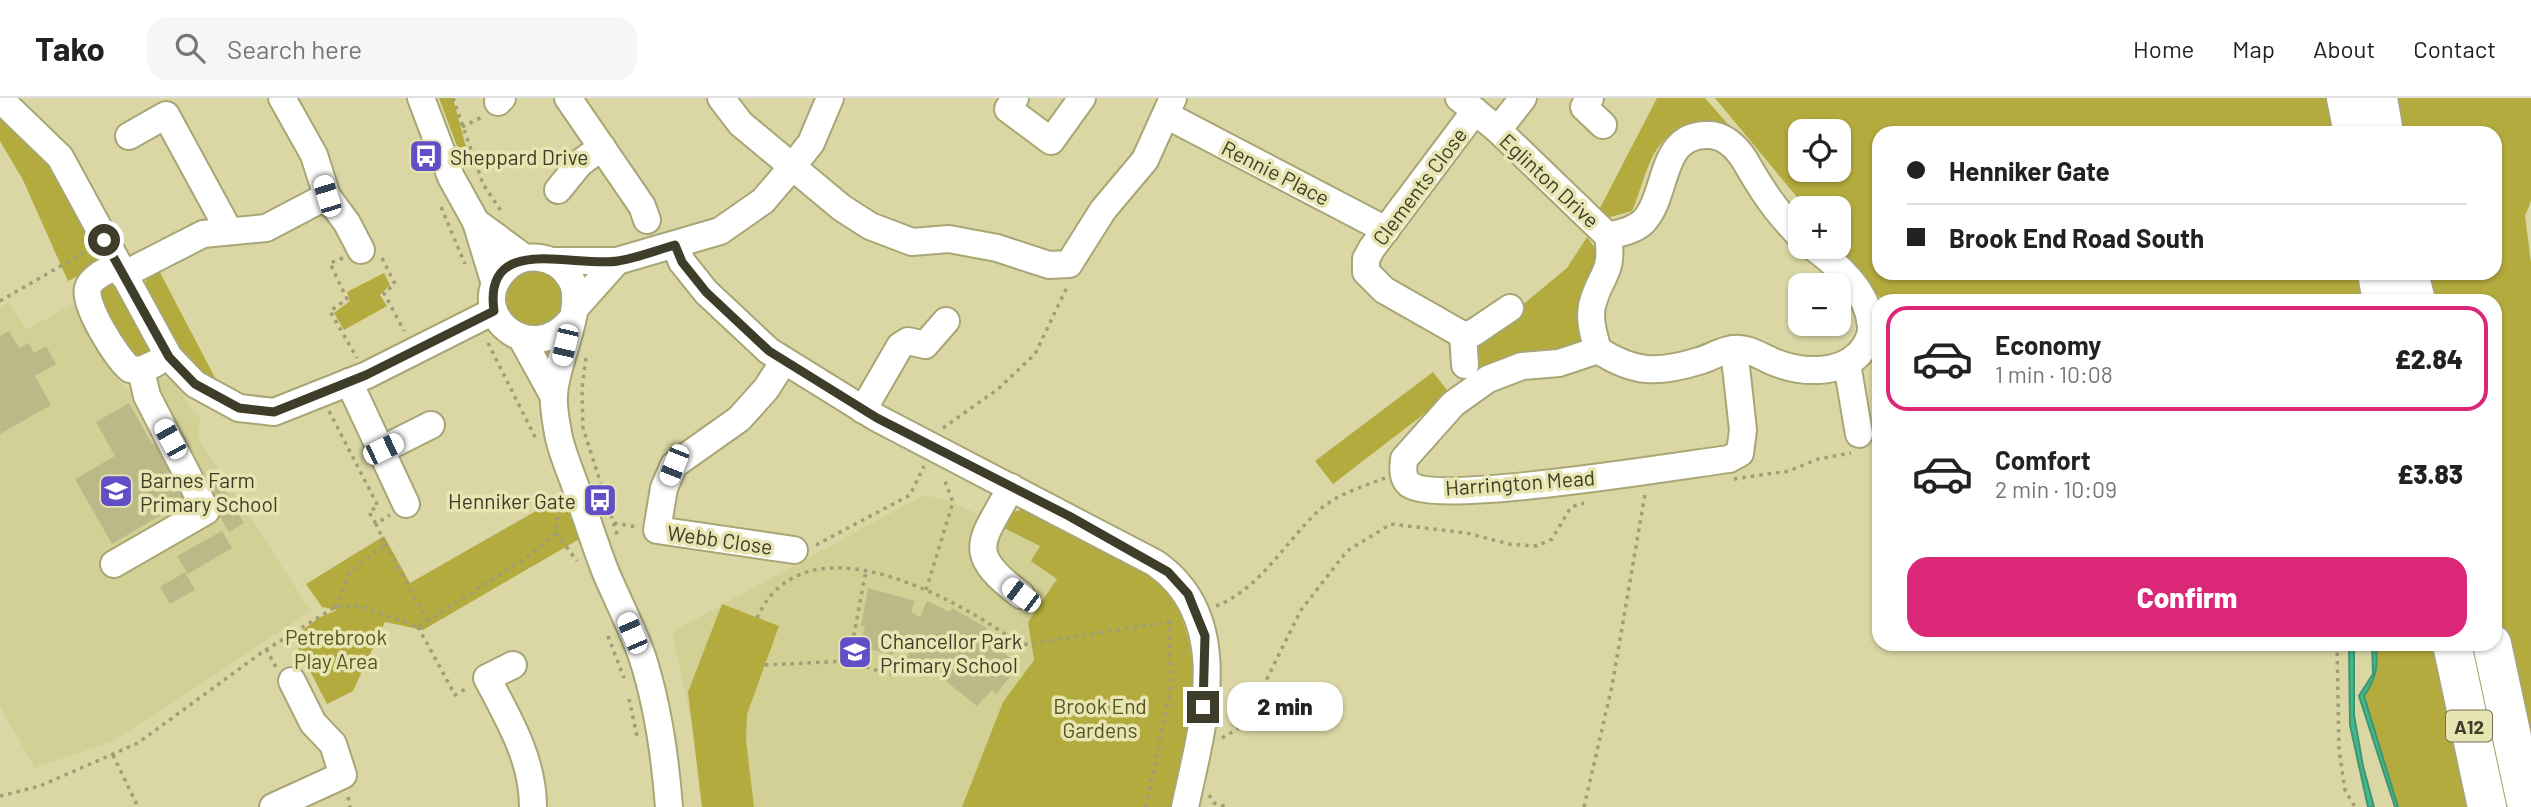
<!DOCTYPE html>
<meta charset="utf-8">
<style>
body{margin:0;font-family:Barlow,sans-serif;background:#f6f6f6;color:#222;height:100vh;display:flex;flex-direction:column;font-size:26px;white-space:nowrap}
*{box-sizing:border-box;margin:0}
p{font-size:23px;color:#767676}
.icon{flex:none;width:38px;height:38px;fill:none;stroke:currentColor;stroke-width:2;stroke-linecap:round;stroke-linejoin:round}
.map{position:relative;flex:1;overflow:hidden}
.sheet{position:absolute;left:1872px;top:196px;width:630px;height:357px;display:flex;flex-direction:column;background:#fff;border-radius:21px;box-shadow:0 2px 5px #0004}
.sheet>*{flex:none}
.guide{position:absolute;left:1872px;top:28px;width:630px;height:154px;border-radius:21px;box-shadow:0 2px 5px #0004;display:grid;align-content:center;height:154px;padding:0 35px;background:#fff}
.tools{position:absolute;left:1788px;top:21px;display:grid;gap:14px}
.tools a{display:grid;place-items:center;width:63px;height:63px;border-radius:14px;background:#fff;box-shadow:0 2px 5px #0004;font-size:35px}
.end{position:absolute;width:32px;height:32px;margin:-16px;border:9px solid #3e3d29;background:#fff;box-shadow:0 0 0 4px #fff}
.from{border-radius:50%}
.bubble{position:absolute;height:49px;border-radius:21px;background:#fff;box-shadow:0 2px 5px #0004;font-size:23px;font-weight:800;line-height:49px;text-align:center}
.car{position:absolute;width:21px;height:42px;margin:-21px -10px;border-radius:9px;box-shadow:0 0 5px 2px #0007;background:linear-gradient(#fff 24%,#345 0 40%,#fff 0 76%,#345 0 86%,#fff 0)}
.guide b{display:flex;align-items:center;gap:24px;height:66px;font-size:26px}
.guide b+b{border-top:2px solid #e0e0e0}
.guide i{width:18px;height:18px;background:#222}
ul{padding:12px 0 0;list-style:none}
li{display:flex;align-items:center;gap:21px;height:105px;margin:0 14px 10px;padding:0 21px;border:4px solid transparent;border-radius:21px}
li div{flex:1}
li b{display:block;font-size:26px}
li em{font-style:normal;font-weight:800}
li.active{border-color:#db2777}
li>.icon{width:63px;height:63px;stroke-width:1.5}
.cta{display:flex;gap:14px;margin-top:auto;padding:14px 35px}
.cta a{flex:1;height:80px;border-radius:21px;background:#db2777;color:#fff;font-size:28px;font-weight:800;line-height:80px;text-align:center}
header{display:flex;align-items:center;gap:42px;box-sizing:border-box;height:98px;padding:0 35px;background:#fff;border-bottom:2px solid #e0e0e0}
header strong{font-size:33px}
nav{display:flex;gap:38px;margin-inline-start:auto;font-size:24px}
.search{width:490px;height:63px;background:#f6f6f6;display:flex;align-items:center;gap:18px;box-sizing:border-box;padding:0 24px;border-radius:21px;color:#767676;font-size:26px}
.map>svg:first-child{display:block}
.built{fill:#d3d096}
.green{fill:#b3ab3d;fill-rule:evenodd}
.water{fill:#41b98e;stroke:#409470;stroke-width:2}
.building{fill:#bcb988}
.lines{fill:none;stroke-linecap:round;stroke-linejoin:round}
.minor-casing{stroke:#a9a675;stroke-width:30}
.highway-casing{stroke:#a9a675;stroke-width:42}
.path{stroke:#a09e77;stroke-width:3.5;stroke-dasharray:3.5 5;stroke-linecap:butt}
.minor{stroke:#fff;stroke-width:26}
.highway{stroke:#fff;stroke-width:38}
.route{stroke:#3e3d29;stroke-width:9}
.labels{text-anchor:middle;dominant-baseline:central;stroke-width:7;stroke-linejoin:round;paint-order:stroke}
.shield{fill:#e7e5b2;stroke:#716f52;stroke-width:2}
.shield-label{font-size:19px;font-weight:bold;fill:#3e3d29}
.poi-label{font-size:21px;fill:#3e3d29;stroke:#e7e5b2;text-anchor:start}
.street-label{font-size:21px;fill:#3e3d29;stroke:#e7e5b2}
.park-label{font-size:21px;fill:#59551f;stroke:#e7e5b2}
</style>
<header>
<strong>Tako</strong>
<div class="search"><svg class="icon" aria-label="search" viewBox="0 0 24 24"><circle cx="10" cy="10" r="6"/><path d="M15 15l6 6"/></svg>Search here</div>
<nav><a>Home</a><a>Map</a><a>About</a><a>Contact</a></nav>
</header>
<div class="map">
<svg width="2531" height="709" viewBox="0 0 2531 709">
<rect width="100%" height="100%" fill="#dad7a5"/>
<g class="built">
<path d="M10 205 26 232 73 206 125 292 156 279 166 280 175 287 200 321 198 340 311 513 113 643 35 670 0 609V210Z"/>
<path d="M924 397 953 404 1040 448 1057 480 1028 524 1034 562 1003 604 962 709H702L696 647 672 534Z"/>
</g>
<g class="green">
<path d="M439 0H453L467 53 460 56Z"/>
<path d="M1657 0H1705L1733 32C1719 31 1702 26 1688 29 1649 37 1646 83 1632 113L1607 120 1599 112Z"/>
<path d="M1715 0H2531V103L2525 118 2531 165V709H2487L2453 546H2496V203H1883L1838 149 1839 110H1806ZM1801 33H1839V72H1801ZM1880 35H2496V175H1880Z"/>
<path d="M0 19 53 64 104 152 97 168 68 183 23 82 0 43Z"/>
<path d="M1587 139 1595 150 1597 163 1584 248 1476 283V245L1567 170Z"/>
<path d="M155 165 222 293 189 269 145 193 147 176Z"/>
<circle cx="535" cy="201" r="28"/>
<path d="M384 175 390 187 380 197 387 208 344 232 334 215 350 203 347 194Z"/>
<path d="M115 183 152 240V259L133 264 95 205 98 187Z"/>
<path d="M1433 274 1450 296 1333 386 1315 363Z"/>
<path d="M564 397 581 440 423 532 385 524 353 593 327 606 293 540 318 520 337 512 322 509 306 486 384 438 410 485Z"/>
<path d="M1024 411C1060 428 1101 443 1134 464 1222 521 1188 625 1174 709H962L1003 604 1034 562 1028 524 1057 481 1031 463 1040 448 1002 429 1006 416Z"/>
<path d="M722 506 779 528 747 616 746 642 754 709H702L688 594Z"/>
<path d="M2376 546H2436L2469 709H2398L2364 597C2377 579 2378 568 2376 546Z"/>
</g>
<g class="water">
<path d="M2349 546H2354V617L2363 668 2374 709H2368L2350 627Z"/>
<path d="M2372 546H2376C2378 568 2377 579 2364 598L2398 709H2395L2359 598 2373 576Z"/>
</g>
<g class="building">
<path d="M9 233 19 250 29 245 34 255 46 248 56 266 35 278 51 307 0 336V238Z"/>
<path d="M129 305 152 346 164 339 180 366 168 374 185 403 112 446 75 381 115 358 96 324Z"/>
<path d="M216 376 244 425 229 434 200 385Z"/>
<path d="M222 433 232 450 188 476 177 458Z"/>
<path d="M185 474 195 492 170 506 160 489Z"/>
<path d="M868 490 915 503 911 514 920 519 927 503 950 514 952 510 987 530 985 534 1003 549 1001 552 1018 568 996 597 992 592 977 608 943 581 906 561 910 552 896 547 893 557 860 549 865 528H861Z"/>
</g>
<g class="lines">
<g class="minor-casing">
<g id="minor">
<path d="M421 0 451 79 476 124 495 186"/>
<path d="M568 0 642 108 647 122"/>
<path d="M721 0 741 26 842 110 870 128 912 144 949 141 997 150 1049 167 1069 166 1103 112 1145 62 1173 0"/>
<path d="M1015 0 1008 11 1051 43 1082 0"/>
<path d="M1459 0 1498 32 1608 138C1614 177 1600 175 1592 208 1589 223 1594 238 1598 252 1634 275 1657 276 1699 263 1710 260 1722 252 1734 251 1748 249 1761 259 1774 264 1800 275 1838 277 1859 256 1866 248 1872 239 1871 228 1868 193 1839 168 1813 149"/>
<path d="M1590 0 1584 9 1603 27"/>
<path d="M0 1 60 59 169 259 195 286 239 310 274 314 367 277 494 213"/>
<path d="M498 4 502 0"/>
<path d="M1475 13 1372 150 1366 161V174L1384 192 1463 237 1473 235 1510 210"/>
<path d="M1166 17 1386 132"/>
<path d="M1498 32 1523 0"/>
<path d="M129 38 166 17 228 131"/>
<path d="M558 92 580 65 602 49"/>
<path d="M327 98 347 125 361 152"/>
<path d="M476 124 525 160"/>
<path d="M1608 138C1620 135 1633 133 1643 124 1669 98 1658 34 1710 37 1725 38 1736 49 1744 61 1763 94 1774 111 1801 139"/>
<path d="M675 147 682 164 706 194 769 253 877 320 1155 465C1236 521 1202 629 1185 709"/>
<path d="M552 163H617L720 133 763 103 792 69 811 45 830 0"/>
<path d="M118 167C108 172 91 179 88 190 83 207 117 260 130 271L141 272 156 265"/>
<path d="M123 177 203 136 266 130 327 98 314 57 282 0"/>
<path d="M576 209 617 163"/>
<path d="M571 222C530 271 466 215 503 174 521 152 556 156 570 180 588 207 554 265 554 298 553 309 556 323 558 335 561 353 570 372 576 390 586 418 595 447 606 475 618 503 632 530 642 558 658 607 665 657 669 709"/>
<path d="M1463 237 1465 267"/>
<path d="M522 241 553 297"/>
<path d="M1598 252 1559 265 1522 268 1488 281 1453 306 1404 361C1403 370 1402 380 1409 386 1437 408 1683 367 1729 361L1740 355 1743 332 1734 251"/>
<path d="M784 263 766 291 739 321 674 367 664 390 657 432 794 452"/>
<path d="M1847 266 1859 336"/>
<path d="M349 284 406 406"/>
<path d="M863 312 900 248 908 243 925 247 946 223"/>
<path d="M383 351 431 327"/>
<path d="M1011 389C983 443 962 453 1021 497"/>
<path d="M114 466 206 413 147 298 141 272"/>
<path d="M513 567 487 580C509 622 533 661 533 709"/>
<path d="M273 709 343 677 333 646 313 625 292 583"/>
</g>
</g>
<g class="highway-casing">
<g id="highway">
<path d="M2346 0 2353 35"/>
<path d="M2378 0 2384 35"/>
<path d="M2377 175 2382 203"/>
<path d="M2409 175 2416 203"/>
<path d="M2452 546 2487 709"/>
<path d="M2492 546 2527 709"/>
</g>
</g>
<g class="path">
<path d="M453 0 483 86 503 116"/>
<path d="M462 29 482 19"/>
<path d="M441 109 465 166"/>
<path d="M343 160 330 165 347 201 330 213 357 260"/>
<path d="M382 160 395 186 384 195 404 233"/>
<path d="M0 203 88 152"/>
<path d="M488 245 536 341"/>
<path d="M586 260 582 291 583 330 618 439"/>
<path d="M329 313 378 408 369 414 376 426"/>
<path d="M943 330 998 291 1035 256 1068 187"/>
<path d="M1734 381 1789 373 1818 361 1851 355"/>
<path d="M614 425 637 429"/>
<path d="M556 435 577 463"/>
<path d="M385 446 428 523"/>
<path d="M816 447 910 397 924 368"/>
<path d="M926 492 953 404 944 381"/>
<path d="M1216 508C1258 492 1283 448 1314 417 1333 397 1360 390 1385 380"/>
<path d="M335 509 350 474 385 446 376 426 390 417"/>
<path d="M757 520C805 414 959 502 1021 547L1169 524"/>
<path d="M418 529 455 597 469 589"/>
<path d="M608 538 624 580"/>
<path d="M2337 546 2339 652 2345 692 2355 709"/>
<path d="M266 551 277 571"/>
<path d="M849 563 866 472"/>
<path d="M765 567 849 563 891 577"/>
<path d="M629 601 637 638"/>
<path d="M1222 640 1244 627 1301 512 1347 453 1391 426 1467 435 1509 446 1537 448 1552 441 1571 409 1584 405"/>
<path d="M113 657 138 709"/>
<path d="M1209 697 1214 705 1227 709"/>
<path d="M0 698 40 688 138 645 261 555 335 509 360 508 418 529 529 458 556 435 559 408"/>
<path d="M348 699 350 709"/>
<path d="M1146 709 1171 588 1169 524 1175 522"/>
<path d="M1584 709 1612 588 1645 396"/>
</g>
<use href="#minor" class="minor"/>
<use href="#highway" class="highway"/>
</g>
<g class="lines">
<path class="route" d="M104 142 169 259 195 286 239 310 274 314 366 277 494 213C483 134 574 170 618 163 637 160 657 152 675 147L682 164 706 194 769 253 877 320 1069 418 1168 474 1188 496 1205 538 1203 609"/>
</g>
<defs>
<g id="bus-square" transform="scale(1.75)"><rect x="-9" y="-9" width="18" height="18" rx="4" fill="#624fc8" stroke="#e7e5b2"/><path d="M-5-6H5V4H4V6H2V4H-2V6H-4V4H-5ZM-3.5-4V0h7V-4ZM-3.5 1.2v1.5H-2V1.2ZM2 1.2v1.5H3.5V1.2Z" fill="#fff"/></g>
<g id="school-square" transform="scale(1.75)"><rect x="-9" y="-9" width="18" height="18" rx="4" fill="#624fc8" stroke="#e7e5b2"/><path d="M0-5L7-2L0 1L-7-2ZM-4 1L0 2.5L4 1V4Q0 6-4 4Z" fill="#fff"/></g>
</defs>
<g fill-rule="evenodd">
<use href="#bus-square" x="426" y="58"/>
<use href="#school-square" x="116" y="393"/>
<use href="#bus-square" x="600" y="402"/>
<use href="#school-square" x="855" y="554"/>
</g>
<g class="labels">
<rect class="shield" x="2446" y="612.5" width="46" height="31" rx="5"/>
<g class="shield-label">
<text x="2469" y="628">A12</text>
</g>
<g class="poi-label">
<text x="450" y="58">Sheppard Drive</text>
<text x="140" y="381">Barnes Farm<tspan x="140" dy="24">Primary School</tspan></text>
<text x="576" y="402" text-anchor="end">Henniker Gate</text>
<text x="880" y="542">Chancellor Park<tspan x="880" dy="24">Primary School</tspan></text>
</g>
<g class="street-label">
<text transform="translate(1276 74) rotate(27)">Rennie Place</text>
<text transform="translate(1550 82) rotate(43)">Eglinton Drive</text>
<text transform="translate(1419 88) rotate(-53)">Clements Close</text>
<text transform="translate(1520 384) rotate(-4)">Harrington Mead</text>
<text transform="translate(720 441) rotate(8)">Webb Close</text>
</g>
<g class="park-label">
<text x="336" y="538">Petrebrook<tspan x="336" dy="24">Play Area</tspan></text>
<text x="1100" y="607">Brook End<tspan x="1100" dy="24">Gardens</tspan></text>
</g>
</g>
</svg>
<div class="tools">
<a><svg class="icon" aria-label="locate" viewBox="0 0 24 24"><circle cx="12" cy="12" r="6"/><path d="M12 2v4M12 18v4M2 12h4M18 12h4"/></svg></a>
<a>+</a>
<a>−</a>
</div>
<i class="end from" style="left:104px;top:142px"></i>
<i class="end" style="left:1203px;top:609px"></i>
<div class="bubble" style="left:1227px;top:584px;width:116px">2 min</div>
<i class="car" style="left:327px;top:98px;rotate:343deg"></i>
<i class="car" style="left:565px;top:247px;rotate:193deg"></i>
<i class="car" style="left:170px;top:341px;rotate:331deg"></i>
<i class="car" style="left:383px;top:351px;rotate:64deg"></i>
<i class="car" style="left:674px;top:367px;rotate:202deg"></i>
<i class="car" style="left:1021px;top:497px;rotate:307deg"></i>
<i class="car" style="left:632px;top:535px;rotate:337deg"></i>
<div class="guide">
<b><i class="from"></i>Henniker Gate</b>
<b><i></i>Brook End Road South</b>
</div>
<section class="sheet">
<ul>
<li class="active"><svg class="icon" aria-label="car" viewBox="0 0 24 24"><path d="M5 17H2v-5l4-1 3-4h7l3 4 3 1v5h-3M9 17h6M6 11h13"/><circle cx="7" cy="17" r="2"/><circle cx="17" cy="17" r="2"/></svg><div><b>Economy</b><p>1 min · 10:08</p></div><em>£2.84</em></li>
<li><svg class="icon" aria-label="car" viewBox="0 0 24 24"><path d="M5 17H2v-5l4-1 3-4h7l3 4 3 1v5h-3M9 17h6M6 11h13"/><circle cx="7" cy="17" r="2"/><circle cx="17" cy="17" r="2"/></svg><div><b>Comfort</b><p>2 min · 10:09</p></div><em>£3.83</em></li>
</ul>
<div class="cta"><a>Confirm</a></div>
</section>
</div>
